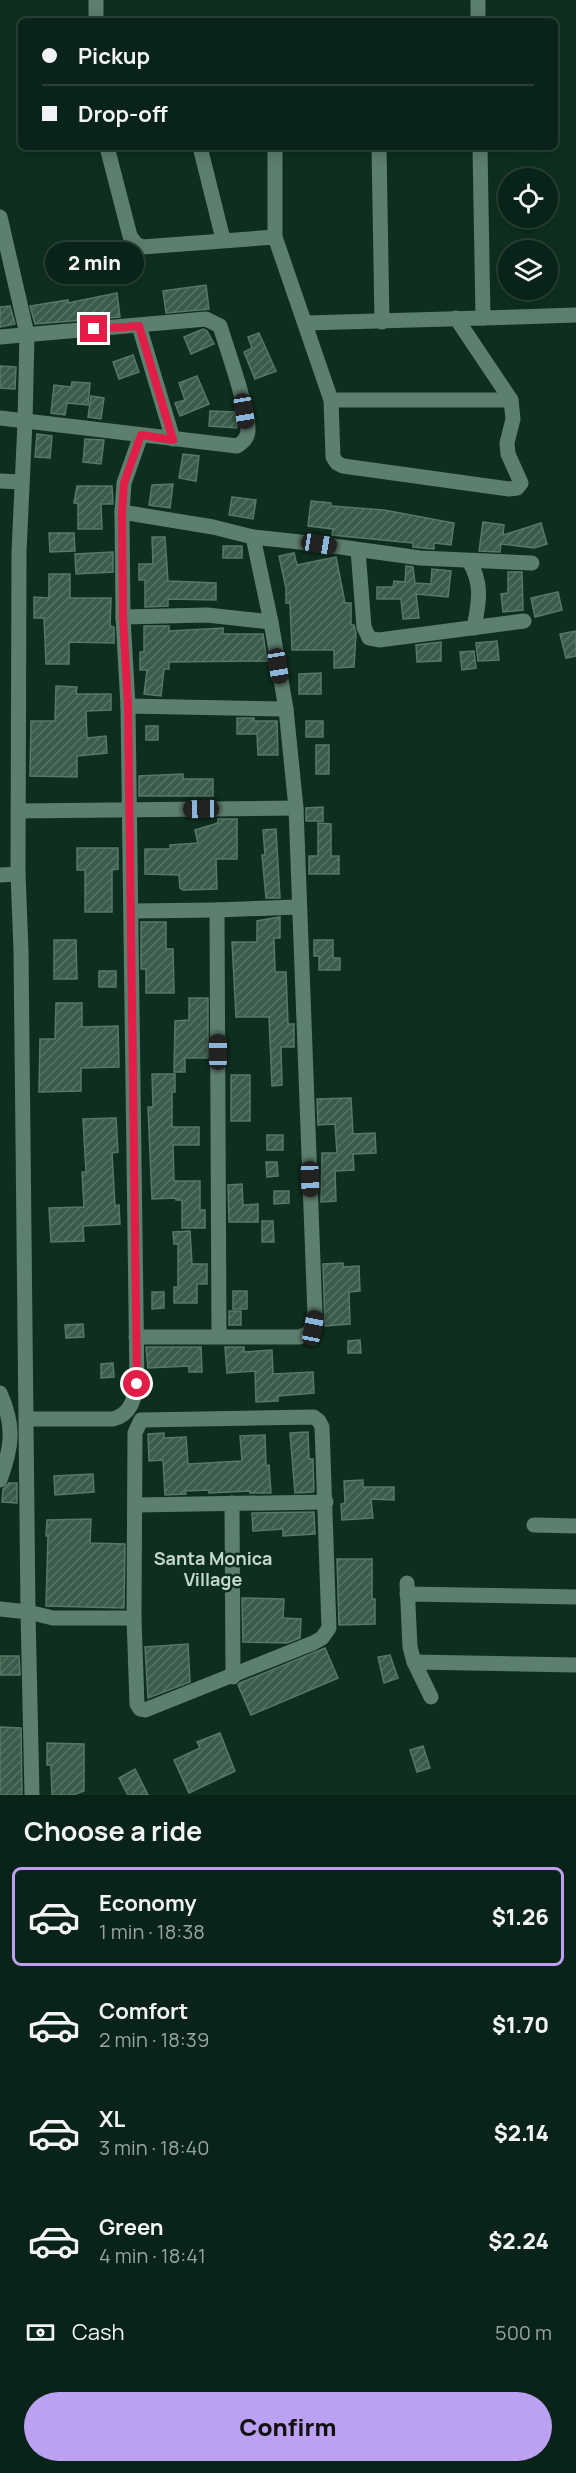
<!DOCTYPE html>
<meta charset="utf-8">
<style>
body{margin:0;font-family:Manrope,sans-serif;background:#182f25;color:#f1f3f6;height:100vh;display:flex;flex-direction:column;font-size:22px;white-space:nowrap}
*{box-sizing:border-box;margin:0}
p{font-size:20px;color:#99a4a2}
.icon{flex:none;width:33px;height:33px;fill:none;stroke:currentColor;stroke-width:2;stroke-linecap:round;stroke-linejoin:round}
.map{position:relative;height:1795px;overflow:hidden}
.sheet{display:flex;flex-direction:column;background:#0a2318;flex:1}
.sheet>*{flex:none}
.hud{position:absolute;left:18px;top:18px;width:540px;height:132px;border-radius:9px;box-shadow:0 3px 15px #0003,0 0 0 2px #2a4037;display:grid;align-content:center;height:132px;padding:0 24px;background:#0a2318}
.buttons{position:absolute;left:498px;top:168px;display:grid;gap:12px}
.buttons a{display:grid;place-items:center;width:60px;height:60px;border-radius:50%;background:#0a2318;box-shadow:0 3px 15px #0003,0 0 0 2px #2a4037;font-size:30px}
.end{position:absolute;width:27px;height:27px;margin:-14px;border:8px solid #e11d48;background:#fff;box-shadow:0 0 0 3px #fff}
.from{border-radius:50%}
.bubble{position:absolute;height:42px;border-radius:21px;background:#0a2318;box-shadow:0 3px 15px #0003,0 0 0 2px #2a4037;font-size:20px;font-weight:800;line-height:42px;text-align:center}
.car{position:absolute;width:18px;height:36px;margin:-18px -9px;border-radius:8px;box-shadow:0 0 4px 2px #0007;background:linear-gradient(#222 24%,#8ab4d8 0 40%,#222 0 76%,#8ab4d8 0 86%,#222 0)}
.hud b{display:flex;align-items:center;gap:21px;height:57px;font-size:22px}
.hud b+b{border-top:2px solid #2a4037}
.hud i{width:15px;height:15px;background:#f1f3f6}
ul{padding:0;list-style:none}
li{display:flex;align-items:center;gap:18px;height:99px;margin:0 12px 9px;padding:0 12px;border:3px solid transparent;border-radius:9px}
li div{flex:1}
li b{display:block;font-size:22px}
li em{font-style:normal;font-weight:800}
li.active{border-color:#bca0f2}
li>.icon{width:54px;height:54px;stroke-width:1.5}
h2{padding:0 24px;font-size:27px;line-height:72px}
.pay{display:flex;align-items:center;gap:15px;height:66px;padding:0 24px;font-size:22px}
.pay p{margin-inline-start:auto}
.button{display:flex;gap:12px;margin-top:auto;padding:12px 24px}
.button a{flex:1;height:69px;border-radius:36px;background:#bca0f2;color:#111;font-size:24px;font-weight:800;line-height:69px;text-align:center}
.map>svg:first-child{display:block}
.building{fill:url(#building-hatch);stroke:#577967;stroke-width:1.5}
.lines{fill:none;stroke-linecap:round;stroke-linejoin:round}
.minor{stroke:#5d7f6d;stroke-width:15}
.route{stroke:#e11d48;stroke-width:8}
.labels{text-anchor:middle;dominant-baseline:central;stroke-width:5;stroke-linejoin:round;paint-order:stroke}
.neighbourhood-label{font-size:18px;font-weight:bold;fill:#c6d8cd;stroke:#0e2f20}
</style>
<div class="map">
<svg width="576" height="1795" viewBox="0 0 576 1795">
<defs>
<pattern id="building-hatch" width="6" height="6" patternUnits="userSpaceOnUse" patternTransform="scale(1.5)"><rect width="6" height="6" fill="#3b5c4b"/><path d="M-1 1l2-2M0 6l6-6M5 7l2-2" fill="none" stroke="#567364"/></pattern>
</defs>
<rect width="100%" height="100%" fill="#0e2f20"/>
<g class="building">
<path d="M206 285 209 309 166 313 163 291Z"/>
<path d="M117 293 120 317 35 324 30 306 68 300V303Z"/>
<path d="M10 306 15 324 0 327V307Z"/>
<path d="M203 329 207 331 214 344 191 354 184 337Z"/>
<path d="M259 333 276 371 255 379 244 352 252 348 248 337Z"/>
<path d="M133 355 139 372 119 379 113 362Z"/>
<path d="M0 366 16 367 15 389 0 388Z"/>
<path d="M197 376 209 404 180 416 175 403 185 400 179 383Z"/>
<path d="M72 382 90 383 88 405 67 403 65 415 51 413 54 385 71 387Z"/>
<path d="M91 396 104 398 101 419 88 417Z"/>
<path d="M210 411 236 412 237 428 209 426Z"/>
<path d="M37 434 52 436 50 458 35 457Z"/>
<path d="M85 439 104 440 101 464 83 462Z"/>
<path d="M183 454 199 456 196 481 179 478Z"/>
<path d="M173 484 170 508 149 505 152 485Z"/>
<path d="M77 486H112L113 504H101L102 529H78V503H74Z"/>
<path d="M232 497 256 500 253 519 229 515Z"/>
<path d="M311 501 331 503V506L384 510 454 523 451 545 434 543V549L413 547V543L332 535 333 529 308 526Z"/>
<path d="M483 522 504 525 503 535 541 523 547 544 534 548 501 544 500 552 479 551Z"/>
<path d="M49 533H74L75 551 50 552Z"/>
<path d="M152 537H165L168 581 216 583V600L168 599V606L145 607V580H139V564H153Z"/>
<rect x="223" y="546" width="19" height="12"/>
<path d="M113 552V572L76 574 75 554Z"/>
<path d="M294 553 297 565 336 557 345 603H351V625H354L356 633 354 667 334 668V650H292L290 603H286V588L279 556Z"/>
<path d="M406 566 413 567 415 583 431 584 432 569 451 571 448 597 416 594 419 618 403 619 401 599H377V587H393L394 581 405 582Z"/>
<path d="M508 572H522L523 610 503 612 501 594 508 593Z"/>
<path d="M49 574H70V598H111L110 626 114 627V643L69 642V664H46L44 618H34V597L49 598Z"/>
<path d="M558 592 562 610 535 617 531 598Z"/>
<path d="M144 626H169V631L223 628V634H263L267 661 169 662V669H164L161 696 144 694 147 670H140V652H144Z"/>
<path d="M576 631V656L566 658 560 634Z"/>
<path d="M497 641 499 660 478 661 476 643Z"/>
<path d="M441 642V661L417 662 416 645Z"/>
<path d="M474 651 476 668 462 670 460 652Z"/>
<path d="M321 673V694H299V674Z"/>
<path d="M56 686 77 687 76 694H111V710L86 711 87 738 106 736 107 753 77 756V777L30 776 31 721H55Z"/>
<path d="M237 718H254V721H277L278 755H258L257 734H237Z"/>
<rect x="306" y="721" width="17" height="16"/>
<rect x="146" y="726" width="12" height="14"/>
<rect x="316" y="745" width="13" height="29"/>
<path d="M183 774V779H213V796H139V776Z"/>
<path d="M323 807V821H306V808Z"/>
<path d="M218 819H237V859H216L217 889 183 890 180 888 179 875 145 874V849H170V845L198 843 195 830 218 823Z"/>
<path d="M318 823 331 824V856H339V874H309V856H318Z"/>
<path d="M276 829 280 898H266L262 855H265L263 830Z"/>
<path d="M77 848H118V869L112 870V912H85V870H77Z"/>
<path d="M280 917V938H274L275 972H286L288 1024H294V1047H281L282 1085 272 1086 269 1017H236L232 942H257V921Z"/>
<path d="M141 922H166V949H173L174 993H146V969H141Z"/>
<path d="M54 940H76L77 979H54Z"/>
<path d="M314 940H333V958H340V970H319V956H314Z"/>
<rect x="99" y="971" width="17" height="16"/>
<path d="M189 998H208V1058H185V1072H174L175 1021 189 1020Z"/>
<path d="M56 1003H82V1027L118 1026 119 1067 81 1068V1091L39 1092 40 1039H55Z"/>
<path d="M152 1074H175V1092H172V1127H199V1145H173L174 1181H200V1210H205V1228H182V1200H176V1198L152 1199 148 1107H153Z"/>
<rect x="231" y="1075" width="19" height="46"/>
<path d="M351 1098 353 1134 375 1133 376 1153 353 1154 354 1170 335 1171 336 1201 321 1202 322 1153H337L335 1124 318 1125 317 1099Z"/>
<path d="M116 1118 118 1152 112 1153 115 1206 119 1205 120 1224 83 1226 84 1241 51 1242 49 1208 84 1207 82 1172H86L83 1119Z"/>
<rect x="267" y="1135" width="16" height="15"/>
<path d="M266 1162H277L278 1176 267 1177Z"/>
<path d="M242 1184 243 1205 258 1204V1222H229L228 1185Z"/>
<path d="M274 1191H289V1203L274 1204Z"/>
<path d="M262 1221H273L274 1242H262Z"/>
<path d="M190 1231 192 1264H207V1284H197V1303H174V1287H178V1244H174L173 1232Z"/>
<path d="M343 1263V1267L359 1266 360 1291 349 1292 350 1324 325 1326 323 1264Z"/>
<rect x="233" y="1291" width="14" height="18"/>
<path d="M152 1292H164V1308L152 1309Z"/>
<rect x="229" y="1311" width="12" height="14"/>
<path d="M83 1324 84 1337 66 1338 65 1325Z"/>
<path d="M360 1340 361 1353H348V1341Z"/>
<path d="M146 1347H201L202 1372H189V1366L148 1368Z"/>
<path d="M225 1347H244V1352L272 1350 273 1374 313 1372 314 1393 278 1396V1401L256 1402 255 1371 227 1373Z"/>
<path d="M113 1363 114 1377 101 1378V1364Z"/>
<path d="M308 1432 309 1459H313L314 1490 313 1492 295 1493 290 1433Z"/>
<path d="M164 1433V1438L186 1437 188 1464 242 1461 240 1436 265 1435 266 1466 269 1465 271 1493H250V1491L209 1493V1490L185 1491 186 1494 165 1495 163 1460 149 1461 148 1434Z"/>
<path d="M93 1474 94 1492 55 1495 54 1476Z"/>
<path d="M363 1480V1487H394V1500L371 1499 373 1518 342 1520 341 1504 345 1503 344 1481Z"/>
<path d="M9 1483H17V1503L2 1502 3 1489Z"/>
<path d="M314 1512 315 1534 283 1536V1529L253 1531 252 1513Z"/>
<path d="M91 1519 90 1543 125 1544 124 1608 46 1606 48 1536H46L47 1520Z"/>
<path d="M337 1559H372V1599H375V1624L339 1625Z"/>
<path d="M242 1598 284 1599 283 1618 301 1619 300 1638 287 1643 243 1642Z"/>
<path d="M188 1644 190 1682 148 1698 145 1647Z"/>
<path d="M325 1648 338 1678 251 1715 238 1685 240 1683Z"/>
<path d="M390 1655 398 1678 384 1683 378 1657Z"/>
<path d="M0 1656H19L20 1675H0Z"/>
<path d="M0 1727 21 1728 22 1795H0Z"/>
<path d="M220 1733 235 1771 189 1793 174 1760 200 1748 197 1742Z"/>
<path d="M47 1743 84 1744V1791L73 1795H52L51 1765H47Z"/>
<path d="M423 1746 430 1768 417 1772 410 1750Z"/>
<path d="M135 1769 148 1795H128L119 1778Z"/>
</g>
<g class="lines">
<g class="minor">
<path d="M478 0V21"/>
<path d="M96 21V0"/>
<path d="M107 147 130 236 136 244 142 247 275 237"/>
<path d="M200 147 223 239"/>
<path d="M275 147V237L331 400 333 457 337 463 343 466 509 489 517 488 521 483 508 454 507 443 513 419 511 400 456 318"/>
<path d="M379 147 382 322"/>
<path d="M0 217 27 334 25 422 19 552 18 874 21 950 28 1612 32 1795"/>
<path d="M483 318 576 315"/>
<path d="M306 323 483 318 480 147"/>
<path d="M139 326 173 439"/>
<path d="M0 337 206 319 220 326C227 349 249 410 248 431 247 439 243 442 237 446L0 418"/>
<path d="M331 400H511"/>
<path d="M0 481 22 482"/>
<path d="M122 512 124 483 141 435"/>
<path d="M358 550 364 627 369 638 379 640 524 621"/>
<path d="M469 561C483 584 479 602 474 628"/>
<path d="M123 617 207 615 271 622"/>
<path d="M128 706 286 709"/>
<path d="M18 811 296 808"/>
<path d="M0 875 18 874"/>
<path d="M131 911 217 910"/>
<path d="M219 1335 217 910 298 907"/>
<path d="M136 1337H299C311 1334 313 1327 315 1315L296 808 286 709 271 622 253 537"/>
<path d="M0 1393C15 1426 12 1447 0 1480"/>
<path d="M314 1417 319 1421 322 1427 329 1628 322 1638 313 1643 145 1710 140 1709 137 1704 134 1618 135 1433 141 1420Z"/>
<path d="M27 1419H113C130 1415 134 1400 137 1384L128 706 123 617 122 512 213 527 253 537 319 544 420 558 532 563"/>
<path d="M232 1503 233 1677"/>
<path d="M136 1505 326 1502"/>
<path d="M534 1525 576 1526"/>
<path d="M407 1583 410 1647 414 1662 431 1697"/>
<path d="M407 1594 576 1597"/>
<path d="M0 1609 28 1612 53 1618H134"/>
<path d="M414 1662 576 1665"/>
</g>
</g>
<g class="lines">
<path class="route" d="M94 329 139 326 173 440 141 435 124 483 122 512 123 617 128 706 137 1384"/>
</g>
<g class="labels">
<g class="neighbourhood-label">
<text x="213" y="1558">Santa Monica<tspan x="213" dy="21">Village</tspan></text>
</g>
</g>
</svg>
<div class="buttons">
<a><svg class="icon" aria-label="locate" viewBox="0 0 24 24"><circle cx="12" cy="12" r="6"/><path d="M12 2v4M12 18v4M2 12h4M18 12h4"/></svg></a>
<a><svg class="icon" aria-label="layers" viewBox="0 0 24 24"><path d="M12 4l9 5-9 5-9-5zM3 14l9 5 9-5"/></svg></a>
</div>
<i class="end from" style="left:137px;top:1384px"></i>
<i class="end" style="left:94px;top:329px"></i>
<div class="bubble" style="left:45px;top:242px;width:99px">2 min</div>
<i class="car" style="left:244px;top:411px;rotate:171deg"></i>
<i class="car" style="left:319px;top:544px;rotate:99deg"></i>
<i class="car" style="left:278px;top:666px;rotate:171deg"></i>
<i class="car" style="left:201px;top:809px;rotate:269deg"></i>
<i class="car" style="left:218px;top:1052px;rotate:0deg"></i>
<i class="car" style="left:310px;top:1179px;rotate:178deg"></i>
<i class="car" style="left:313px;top:1328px;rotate:11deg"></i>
<div class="hud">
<b><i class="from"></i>Pickup</b>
<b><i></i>Drop-off</b>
</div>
</div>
<section class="sheet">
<h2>Choose a ride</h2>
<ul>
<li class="active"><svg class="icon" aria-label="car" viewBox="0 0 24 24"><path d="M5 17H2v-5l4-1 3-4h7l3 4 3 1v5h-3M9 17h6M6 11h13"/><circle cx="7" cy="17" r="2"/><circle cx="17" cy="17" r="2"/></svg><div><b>Economy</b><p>1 min · 18:38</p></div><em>$1.26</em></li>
<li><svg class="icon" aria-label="car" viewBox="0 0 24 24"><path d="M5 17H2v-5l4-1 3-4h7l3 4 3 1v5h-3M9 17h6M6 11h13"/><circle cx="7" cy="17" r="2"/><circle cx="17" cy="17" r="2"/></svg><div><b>Comfort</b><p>2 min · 18:39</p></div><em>$1.70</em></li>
<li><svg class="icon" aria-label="car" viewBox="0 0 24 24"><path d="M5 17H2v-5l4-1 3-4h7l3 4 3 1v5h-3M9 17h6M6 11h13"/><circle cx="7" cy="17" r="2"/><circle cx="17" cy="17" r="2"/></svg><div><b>XL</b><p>3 min · 18:40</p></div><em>$2.14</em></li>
<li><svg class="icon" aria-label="car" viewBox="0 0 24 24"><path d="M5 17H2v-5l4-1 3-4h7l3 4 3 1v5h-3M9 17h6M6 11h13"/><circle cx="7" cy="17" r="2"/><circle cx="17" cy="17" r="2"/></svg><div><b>Green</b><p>4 min · 18:41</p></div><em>$2.24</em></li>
</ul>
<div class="pay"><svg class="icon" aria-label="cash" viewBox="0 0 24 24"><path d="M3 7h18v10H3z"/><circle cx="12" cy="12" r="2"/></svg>Cash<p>500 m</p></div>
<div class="button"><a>Confirm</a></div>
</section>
